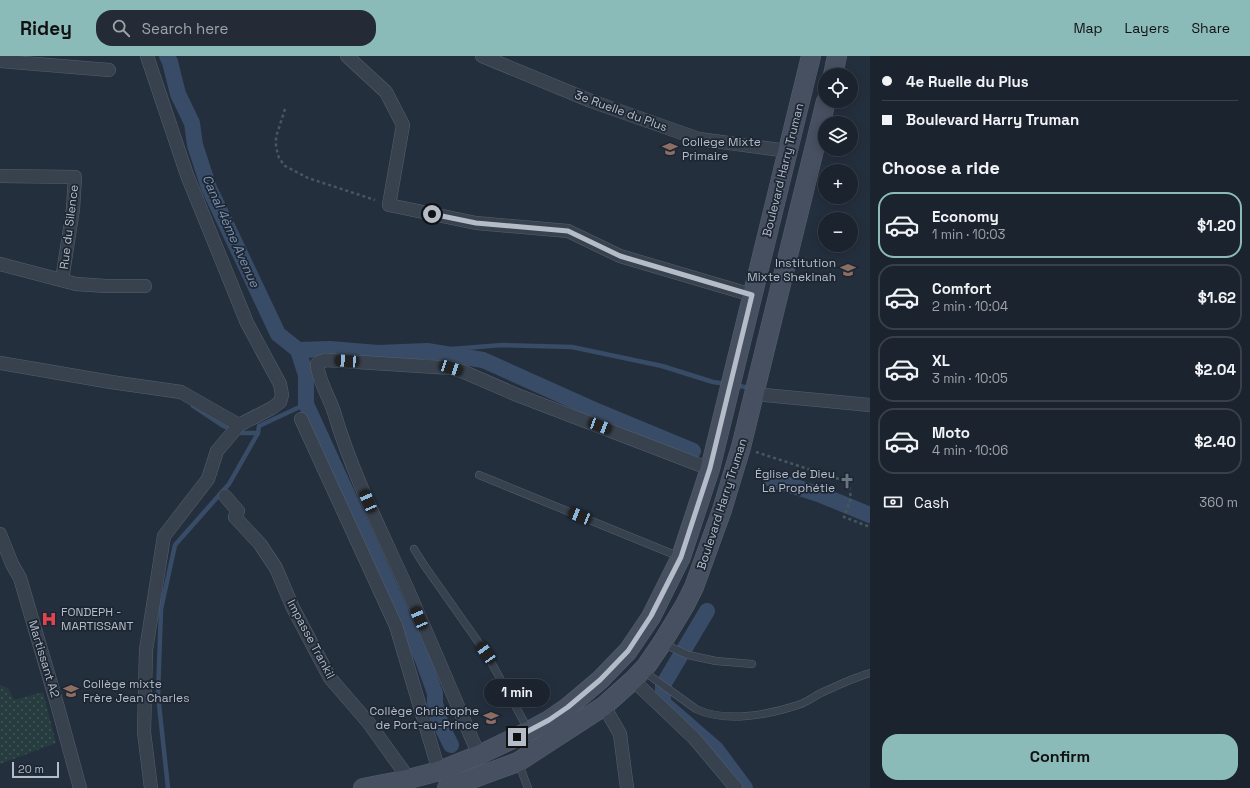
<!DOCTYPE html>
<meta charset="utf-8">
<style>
body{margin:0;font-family:"Space Grotesk",sans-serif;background:#242b36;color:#f1f3f6;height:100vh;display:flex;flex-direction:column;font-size:15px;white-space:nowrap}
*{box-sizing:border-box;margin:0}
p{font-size:13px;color:#a0a4aa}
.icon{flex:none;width:22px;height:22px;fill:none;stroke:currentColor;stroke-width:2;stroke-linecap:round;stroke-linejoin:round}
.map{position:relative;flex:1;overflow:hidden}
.panel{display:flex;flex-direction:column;background:#1b232e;width:380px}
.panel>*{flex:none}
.guide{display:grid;align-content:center;height:88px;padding:0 12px;background:#1b232e}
.tools{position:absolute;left:818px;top:12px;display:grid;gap:8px}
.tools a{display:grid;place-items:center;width:40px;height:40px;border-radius:50%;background:#1b232e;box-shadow:0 2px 10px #0003,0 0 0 1px #39404a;font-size:20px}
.scale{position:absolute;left:12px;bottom:10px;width:47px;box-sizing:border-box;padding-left:4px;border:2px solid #b4bcc9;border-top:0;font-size:11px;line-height:14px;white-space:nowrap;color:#b4bcc9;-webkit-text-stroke:3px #1d2633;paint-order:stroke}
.end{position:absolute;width:18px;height:18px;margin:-9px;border:5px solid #b4bcc9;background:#111;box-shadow:0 0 0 2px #111}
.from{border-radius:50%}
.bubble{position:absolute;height:28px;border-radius:14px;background:#1b232e;box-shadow:0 2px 10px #0003,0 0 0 1px #39404a;font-size:13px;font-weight:800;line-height:28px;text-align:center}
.car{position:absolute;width:12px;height:24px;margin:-12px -6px;border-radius:5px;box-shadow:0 0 3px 1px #0007;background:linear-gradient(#222 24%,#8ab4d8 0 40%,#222 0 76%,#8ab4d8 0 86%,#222 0)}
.guide b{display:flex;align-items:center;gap:14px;height:38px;font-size:15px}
.guide b+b{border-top:1px solid #39404a}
.guide i{width:10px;height:10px;background:#f1f3f6}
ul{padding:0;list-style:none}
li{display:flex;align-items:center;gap:12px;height:66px;margin:0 8px 6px;padding:0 4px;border:2px solid #39404a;border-radius:16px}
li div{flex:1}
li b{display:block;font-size:15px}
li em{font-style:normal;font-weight:800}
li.active{border-color:#8bbbb9}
li>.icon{width:36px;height:36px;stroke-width:1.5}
h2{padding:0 12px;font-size:18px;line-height:48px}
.pay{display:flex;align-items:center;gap:10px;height:44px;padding:0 12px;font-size:15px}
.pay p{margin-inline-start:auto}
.action{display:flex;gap:8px;margin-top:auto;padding:8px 12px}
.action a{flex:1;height:46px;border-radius:16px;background:#8bbbb9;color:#111;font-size:16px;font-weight:800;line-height:46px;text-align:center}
header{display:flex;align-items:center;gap:24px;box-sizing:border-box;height:56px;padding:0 20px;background:#8bbbb9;color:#111}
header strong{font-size:19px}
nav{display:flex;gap:22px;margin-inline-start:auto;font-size:14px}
.search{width:280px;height:36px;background:#242b36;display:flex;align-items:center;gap:10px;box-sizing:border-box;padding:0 14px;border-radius:16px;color:#a0a4aa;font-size:15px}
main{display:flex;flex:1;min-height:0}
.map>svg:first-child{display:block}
.green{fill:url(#green-dots)}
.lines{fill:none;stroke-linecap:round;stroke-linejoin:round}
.stream{stroke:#394c67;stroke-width:4.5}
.canal{stroke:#394c67;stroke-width:16}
.service-casing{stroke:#565f6c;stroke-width:8}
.minor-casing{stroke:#565f6c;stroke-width:14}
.secondary-casing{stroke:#565f6c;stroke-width:20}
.path{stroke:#44595c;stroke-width:2.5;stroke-dasharray:3 3;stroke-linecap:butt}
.service{stroke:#38414e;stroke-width:7}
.minor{stroke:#38414e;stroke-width:13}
.secondary{stroke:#465061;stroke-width:19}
.route{stroke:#b4bcc9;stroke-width:5}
.labels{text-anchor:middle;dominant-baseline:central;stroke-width:3.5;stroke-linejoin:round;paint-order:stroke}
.street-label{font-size:12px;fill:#b4bcc9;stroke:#1d2633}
.poi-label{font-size:12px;fill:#b4bcc9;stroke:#1d2633;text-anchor:start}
.water-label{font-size:13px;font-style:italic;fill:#7c92b1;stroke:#1d2633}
</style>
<header>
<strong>Ridey</strong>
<div class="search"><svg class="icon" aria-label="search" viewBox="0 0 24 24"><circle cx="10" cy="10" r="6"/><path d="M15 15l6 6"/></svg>Search here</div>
<nav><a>Map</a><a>Layers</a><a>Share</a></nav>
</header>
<main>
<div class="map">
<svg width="870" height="732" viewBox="0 0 870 732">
<defs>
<pattern id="green-dots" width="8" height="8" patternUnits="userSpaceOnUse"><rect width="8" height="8" fill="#263c3f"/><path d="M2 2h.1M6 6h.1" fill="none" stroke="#435659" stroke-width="1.8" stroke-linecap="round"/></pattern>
</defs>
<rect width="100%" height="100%" fill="#242f3e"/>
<path class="green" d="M0 629 8 632 14 644 43 636 56 687 0 708Z"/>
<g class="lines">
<g class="stream">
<path d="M427 295 502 289 572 291 662 310 713 326 727 328"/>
<path d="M734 329 750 332"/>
<path d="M193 350 223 370 241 377H258"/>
<path d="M168 732 158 639 161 553 175 489 229 428 258 377 259 370 306 348"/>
</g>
<g class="canal">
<path d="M167 0 170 6 178 38 192 67 195 89 209 132 278 278 298 294 330 293 378 297 427 295 483 304 599 356 693 395"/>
<path d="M298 294 306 319V348L423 604 435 637V647L441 669 451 689"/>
<path d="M771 423 821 439 870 459"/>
<path d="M707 555 663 629V647L716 693 745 732"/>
</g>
<g class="service-casing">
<g id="service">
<path d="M479 419 680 501"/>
<path d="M414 493 424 509 486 597 529 675"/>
<path d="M662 587 688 599 716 605 752 608"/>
<path d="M642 614 696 653C725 667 768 659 798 649 805 647 812 642 819 638 836 630 852 622 870 617"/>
<path d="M518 706 528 732"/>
</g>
</g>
<g class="minor-casing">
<g id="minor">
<path d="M147 0 187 119 247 267 280 328 282 339 280 346 272 352 239 369 217 395 208 423 164 480 146 594 144 676 151 732"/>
<path d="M347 0 386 36 403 69 389 149 476 167 568 175 620 200 752 239"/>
<path d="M482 0 591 45 699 83 788 95"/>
<path d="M0 5 109 14"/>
<path d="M0 120 75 121 73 153 62 224"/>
<path d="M0 208 76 228 106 230H145"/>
<path d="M0 307 111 326 181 336 239 369"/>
<path d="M754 338 870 349"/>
<path d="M301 363 396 570 439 715"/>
<path d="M225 440 238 455 235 461 260 488 276 512 293 552 330 622 368 666 409 723"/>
<path d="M0 478 12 508 20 522 57 648 80 732"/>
<path d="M633 624 694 682 736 732"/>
<path d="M604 650 620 678 627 732"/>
<path d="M479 699C455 644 432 588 407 532 381 475 352 417 334 356 329 341 318 324 317 308L320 306 326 304 451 312 464 316 517 339 710 413"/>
</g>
</g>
<g class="secondary-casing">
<g id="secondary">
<path d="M833 19 837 0"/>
<path d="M363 732 409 723 439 715 479 699 529 675 549 664 568 651 600 624 628 595 651 561 681 501 710 413 811 0"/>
<path d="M447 732 518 706 604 650 633 624 647 609 662 587 685 549 694 531 722 454 741 391 826 45"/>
</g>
</g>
<g class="path">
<path d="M285 53 276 81V91L279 102 285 110 308 122 375 144"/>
<path d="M756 396 848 426 851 442 844 461 870 471"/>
</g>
<use href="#service" class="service"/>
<use href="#minor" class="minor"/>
<use href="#secondary" class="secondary"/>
</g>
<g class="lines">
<path class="route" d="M432 158 476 167 568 175 620 200 752 239 710 412 681 501 651 560 628 595 600 624 568 651 549 664 517 681"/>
</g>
<defs>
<g id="school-bare" transform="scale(1.2)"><path d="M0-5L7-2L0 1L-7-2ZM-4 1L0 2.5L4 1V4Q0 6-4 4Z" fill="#8d6e63" stroke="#1d2633" stroke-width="2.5" paint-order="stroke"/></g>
<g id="church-bare" transform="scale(1.2)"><path d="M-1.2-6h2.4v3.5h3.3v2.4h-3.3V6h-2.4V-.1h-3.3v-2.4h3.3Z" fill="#6b7280" stroke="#1d2633" stroke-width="2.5" paint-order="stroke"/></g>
<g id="hospital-bare" transform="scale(1.2)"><path d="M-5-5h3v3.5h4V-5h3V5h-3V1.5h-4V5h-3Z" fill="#e0444e" stroke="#1d2633" stroke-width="2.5" paint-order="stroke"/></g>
</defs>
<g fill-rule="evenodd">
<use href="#school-bare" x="670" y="93"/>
<use href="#school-bare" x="848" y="214"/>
<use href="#church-bare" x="847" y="425"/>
<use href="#hospital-bare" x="49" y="563"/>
<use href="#school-bare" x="71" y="635"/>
<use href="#school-bare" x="491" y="662"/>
</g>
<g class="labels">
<g class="street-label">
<text transform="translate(621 55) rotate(20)">3e Ruelle du Plus</text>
<text transform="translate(783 114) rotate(-76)">Boulevard Harry Truman</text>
<text transform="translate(69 171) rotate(-83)">Rue du Silence</text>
<text transform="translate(722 448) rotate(-72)">Boulevard Harry Truman</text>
<text transform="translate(311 583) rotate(62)">Impasse Trankil</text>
<text transform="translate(44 603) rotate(73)">Martissant A2</text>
</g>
<g class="poi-label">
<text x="682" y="86">College Mixte<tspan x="682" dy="14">Primaire</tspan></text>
<text x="836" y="207" text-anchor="end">Institution<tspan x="836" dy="14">Mixte Shekinah</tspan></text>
<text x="835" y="418" text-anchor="end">Église de Dieu<tspan x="835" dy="14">La Prophétie</tspan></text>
<text x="61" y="556">FONDEPH -<tspan x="61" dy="14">MARTISSANT</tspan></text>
<text x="83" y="628">Collège mixte<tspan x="83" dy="14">Frère Jean Charles</tspan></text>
<text x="479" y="655" text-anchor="end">Collège Christophe<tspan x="479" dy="14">de Port-au-Prince</tspan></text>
</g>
<g class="water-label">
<text transform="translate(231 175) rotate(66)">Canal 4ème Avenue</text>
</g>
</g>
</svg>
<div class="tools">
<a><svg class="icon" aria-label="locate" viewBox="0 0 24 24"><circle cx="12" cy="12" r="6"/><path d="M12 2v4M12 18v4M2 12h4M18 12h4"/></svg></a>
<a><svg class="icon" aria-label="layers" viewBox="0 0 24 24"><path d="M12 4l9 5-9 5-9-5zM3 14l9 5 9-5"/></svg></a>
<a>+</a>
<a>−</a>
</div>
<div class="scale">20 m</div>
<i class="end from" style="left:432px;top:158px"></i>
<i class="end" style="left:517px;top:681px"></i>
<div class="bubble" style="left:484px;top:623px;width:66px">1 min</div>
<i class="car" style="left:347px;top:305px;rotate:274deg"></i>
<i class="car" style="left:451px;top:312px;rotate:108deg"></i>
<i class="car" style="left:600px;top:370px;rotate:111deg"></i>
<i class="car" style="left:368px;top:445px;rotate:337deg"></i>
<i class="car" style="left:580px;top:460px;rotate:292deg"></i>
<i class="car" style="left:419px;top:562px;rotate:337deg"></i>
<i class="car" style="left:486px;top:597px;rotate:325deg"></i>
</div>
<section class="panel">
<div class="guide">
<b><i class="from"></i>4e Ruelle du Plus</b>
<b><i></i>Boulevard Harry Truman</b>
</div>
<h2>Choose a ride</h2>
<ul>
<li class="active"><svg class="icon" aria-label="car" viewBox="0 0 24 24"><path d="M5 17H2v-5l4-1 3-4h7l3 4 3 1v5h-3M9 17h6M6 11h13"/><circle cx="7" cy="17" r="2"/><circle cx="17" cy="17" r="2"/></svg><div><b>Economy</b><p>1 min · 10:03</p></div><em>$1.20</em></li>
<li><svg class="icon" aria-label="car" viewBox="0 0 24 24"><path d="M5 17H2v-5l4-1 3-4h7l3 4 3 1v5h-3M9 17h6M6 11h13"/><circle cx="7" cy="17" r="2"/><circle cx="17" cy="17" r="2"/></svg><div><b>Comfort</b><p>2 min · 10:04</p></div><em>$1.62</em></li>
<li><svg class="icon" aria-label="car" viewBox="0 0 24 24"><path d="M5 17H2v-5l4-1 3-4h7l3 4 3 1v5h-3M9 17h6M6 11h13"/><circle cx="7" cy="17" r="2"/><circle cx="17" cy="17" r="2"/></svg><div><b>XL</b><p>3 min · 10:05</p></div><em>$2.04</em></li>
<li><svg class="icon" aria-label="car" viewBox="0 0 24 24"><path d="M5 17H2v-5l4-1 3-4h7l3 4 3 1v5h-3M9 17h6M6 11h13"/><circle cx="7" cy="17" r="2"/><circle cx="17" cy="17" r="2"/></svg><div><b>Moto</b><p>4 min · 10:06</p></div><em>$2.40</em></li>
</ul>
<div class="pay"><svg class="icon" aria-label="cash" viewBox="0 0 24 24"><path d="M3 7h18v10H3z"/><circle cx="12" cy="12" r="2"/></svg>Cash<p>360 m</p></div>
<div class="action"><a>Confirm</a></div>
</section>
</main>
